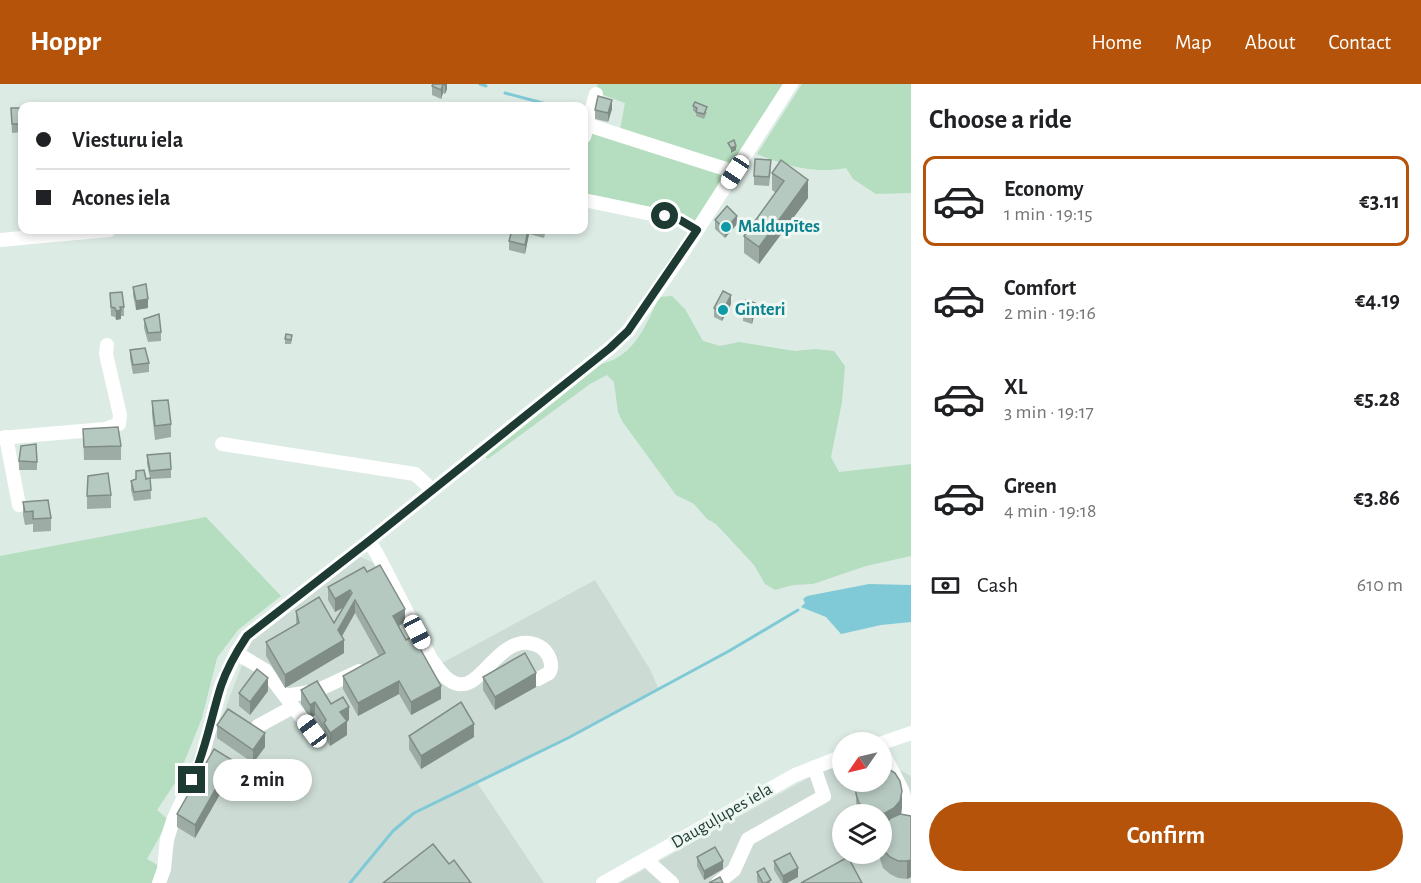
<!DOCTYPE html>
<meta charset="utf-8">
<style>
body{margin:0;font-family:"Alegreya Sans",sans-serif;background:#f2f2f2;color:#202124;height:100vh;display:flex;flex-direction:column;font-size:22px;white-space:nowrap}
*{box-sizing:border-box;margin:0}
p{font-size:20px;color:#757577}
.icon{flex:none;width:33px;height:33px;fill:none;stroke:currentColor;stroke-width:2;stroke-linecap:round;stroke-linejoin:round}
.map{position:relative;flex:1;overflow:hidden}
.sheet{display:flex;flex-direction:column;background:#fff;width:510px}
.sheet>*{flex:none}
.hud{position:absolute;left:18px;top:18px;width:570px;height:132px;border-radius:12px;box-shadow:0 3px 9px #0003;display:grid;align-content:center;height:132px;padding:0 18px;background:#fff}
.needle{width:39px;rotate:236deg}
.tools{position:absolute;left:832px;top:648px;display:grid;gap:12px}
.tools a{display:grid;place-items:center;width:60px;height:60px;border-radius:50%;background:#fff;box-shadow:0 3px 9px #0003;font-size:30px}
.end{position:absolute;width:27px;height:27px;margin:-14px;border:8px solid #1e3b33;background:#fff;box-shadow:0 0 0 3px #fff}
.from{border-radius:50%}
.bubble{position:absolute;height:42px;border-radius:21px;background:#fff;box-shadow:0 3px 9px #0003;font-size:20px;font-weight:600;line-height:42px;text-align:center}
.car{position:absolute;width:18px;height:36px;margin:-18px -9px;border-radius:8px;box-shadow:0 0 4px 2px #0007;background:linear-gradient(#fff 24%,#345 0 40%,#fff 0 76%,#345 0 86%,#fff 0)}
.hud b{display:flex;align-items:center;gap:21px;height:57px;font-size:22px}
.hud b+b{border-top:2px solid #e0e0e0}
.hud i{width:15px;height:15px;background:#202124}
ul{padding:0;list-style:none}
li{display:flex;align-items:center;gap:18px;height:90px;margin:0 12px 9px;padding:0 6px;border:3px solid transparent;border-radius:12px}
li div{flex:1}
li b{display:block;font-size:22px}
li em{font-style:normal;font-weight:600}
li.active{border-color:#b45309}
li>.icon{width:54px;height:54px;stroke-width:1.5}
h2{padding:0 18px;font-size:27px;line-height:72px}
.pay{display:flex;align-items:center;gap:15px;height:66px;padding:0 18px;font-size:22px}
.pay p{margin-inline-start:auto}
.cta{display:flex;gap:12px;margin-top:auto;padding:12px 18px}
.cta a{flex:1;height:69px;border-radius:36px;background:#b45309;color:#fff;font-size:24px;font-weight:600;line-height:69px;text-align:center}
header{display:flex;align-items:center;gap:36px;box-sizing:border-box;height:84px;padding:0 30px;background:#b45309;color:#fff}
header strong{font-size:28px}
nav{display:flex;gap:33px;margin-inline-start:auto;font-size:21px}
main{display:flex;flex:1;min-height:0}
.map>svg:first-child{display:block}
.built{fill:#ccdbd4;fill-rule:evenodd}
.green{fill:#b4debf}
.water{fill:#80c9d6}
.lines{fill:none;stroke-linecap:round;stroke-linejoin:round}
.stream{stroke:#80c9d6;stroke-width:3}
.minor{stroke:#fff;stroke-width:14}
.wall{fill:#9dada5}
.shaded-wall{fill:#7f8d86}
.building{fill:#b6c9c0;stroke:#7f8d86;stroke-width:1.5}
.route{stroke:#1e3b33;stroke-width:8}
.culture-dot{fill:#0f9aa8;stroke:#eef7f2;stroke-width:2}
.labels{text-anchor:middle;dominant-baseline:central;stroke-width:6;stroke-linejoin:round;paint-order:stroke}
.culture-label{font-size:18px;font-weight:bold;fill:#0d838f;stroke:#eef7f2;text-anchor:start}
.street-label{font-size:18px;fill:#1e3b33;stroke:#eef7f2}
</style>
<header>
<strong>Hoppr</strong>
<nav><a>Home</a><a>Map</a><a>About</a><a>Contact</a></nav>
</header>
<main>
<div class="map">
<svg width="911" height="799" viewBox="0 0 911 799">
<rect width="100%" height="100%" fill="#ddebe5"/>
<g class="built">
<path d="M358 472 379 481 433 584 595 496 651 587 658 604 568 654 476 697 544 799H166L177 743 194 705 253 553Z"/>
<path d="M843 680V698H882V683L886 686 894 683 911 692V799H620L808 694ZM843 730H882V770H843Z"/>
</g>
<g class="green">
<path d="M598 0H792L697 146 584 116V38L620 46 625 19 595 8Z"/>
<path d="M802 0H911V109L876 110 853 95 846 84C815 90 785 82 757 70Z"/>
<path d="M672 212 685 225 703 257 720 262 739 258 795 267 815 265 834 267 845 282 842 318 831 373 839 388 911 380V472L866 482 813 500 793 501 775 506 765 500 754 481 716 440 707 435 694 420 676 411 622 337 618 328 614 298 607 291 590 300 488 375 480 368 592 282C600 280 609 278 615 275 638 263 649 235 659 213Z"/>
<path d="M206 433 281 512 238 546 217 574 202 634 177 696 157 726 169 736 147 775 159 782 155 799H0V472Z"/>
</g>
<path class="water" d="M869 500 911 501V538L881 541 841 550 826 533 801 523 805 519 803 515 807 512Z"/>
<g class="lines">
<g class="stream">
<path d="M480 0 486 2"/>
<path d="M505 9 554 22"/>
<path d="M350 799 393 747 414 729 568 654 729 567 798 526"/>
</g>
<g class="minor">
<path d="M588 41 735 88"/>
<path d="M584 53 596 10"/>
<path d="M584 116 680 136 697 146"/>
<path d="M0 156 109 146"/>
<path d="M6 353 19 421"/>
<path d="M0 354 105 345 119 340 120 331 106 270 107 261"/>
<path d="M222 360 415 390 426 400"/>
<path d="M369 457 377 470 431 575C438 584 446 598 458 600 481 605 497 556 529 559 537 560 544 564 548 571 551 577 553 583 549 589L538 595"/>
<path d="M236 569 265 586 312 647"/>
<path d="M285 612 316 607 359 587"/>
<path d="M258 642 293 623"/>
<path d="M882 659 911 649"/>
<path d="M882 667 902 706 911 734"/>
<path d="M648 774 652 781 672 799"/>
<path d="M159 799 164 785 167 755 174 734 201 677 221 602 236 569 247 552 369 457 610 264 628 247 678 176 791 0"/>
<path d="M603 799 795 691 843 672"/>
<path d="M718 799 734 786 748 755 824 712 814 683"/>
</g>
</g>
<g class="wall">
<path d="M447 0V5L445 10 443 9 441 15 432 11V2Z"/>
<path d="M693 22 707 28 704 35 696 32V28L693 27Z"/>
<path d="M11 24 22 40V48L12 49Z"/>
<path d="M612 25 608 38 595 35V26Z"/>
<path d="M771 85 769 102 754 101V92Z"/>
<path d="M772 89 808 114 759 180 744 169V152L776 109 772 106Z"/>
<path d="M715 136 737 140 725 154 715 145Z"/>
<path d="M512 146H546L544 154 529 150 525 170 509 166V157Z"/>
<path d="M133 203 148 224 136 226 133 211Z"/>
<path d="M110 209 124 223V232H121V235L116 236 115 233 111 232Z"/>
<path d="M731 220 722 237 714 233V224Z"/>
<path d="M755 228 752 240 743 237V229Z"/>
<path d="M144 235 161 248V257L148 258 144 244Z"/>
<path d="M285 255 292 256 291 260H285Z"/>
<path d="M130 266 149 279V288L133 290 130 274Z"/>
<path d="M152 317 171 340V353L155 356 152 330Z"/>
<path d="M83 345 121 362V376H84Z"/>
<path d="M147 371 171 385V394L150 395 151 415 134 417 131 406V397L150 394 147 380Z"/>
<path d="M19 377 37 378V386H19Z"/>
<path d="M111 411V424L87 425V412Z"/>
<path d="M23 418 51 434V447L33 448V440L25 441 23 431Z"/>
<path d="M367 488 405 538 399 542 441 615 411 631 399 610 358 632 343 605V592L379 572 355 529 342 552 344 569 285 604 266 572V558L296 540V527L334 539 343 523 335 528 328 516V503Z"/>
<path d="M483 593 536 603 495 626 483 606Z"/>
<path d="M301 606 331 620 349 636 347 637V651L330 662 324 652V645L315 631 310 634 301 620Z"/>
<path d="M268 607 250 631 239 622V609Z"/>
<path d="M217 641 265 663 253 679 217 654Z"/>
<path d="M409 652 474 653 421 685 409 665Z"/>
<path d="M232 689 195 754 177 743V730Z"/>
<path d="M856 700 902 724 901 730 911 732V793L907 795 898 794 890 790 883 784 880 775V770H882V730H857L856 728Z"/>
<path d="M697 773 723 785 704 796 697 782Z"/>
<path d="M774 777 798 793 787 799H782L774 786Z"/>
<path d="M757 788 771 799H758L757 797Z"/>
</g>
<g class="shaded-wall">
<path d="M443 0V9L441 15V6Z"/>
<path d="M445 0H447V5L445 10Z"/>
<path d="M612 16V25L608 38V29Z"/>
<path d="M736 62V66L731 69V64Z"/>
<path d="M586 69V77L584 85V76Z"/>
<path d="M808 96V114L759 180V163Z"/>
<path d="M737 132V140L725 154V145Z"/>
<path d="M528 146H529V150L525 170V161Z"/>
<path d="M731 211V220L722 237V228Z"/>
<path d="M148 215V224L136 226V217Z"/>
<path d="M755 219V228L752 240V231Z"/>
<path d="M121 226V235L116 236V227Z"/>
<path d="M350 506V520L335 528V515Z"/>
<path d="M355 516V529L338 559V546Z"/>
<path d="M405 525V538L393 545V532Z"/>
<path d="M344 556V569L285 604V591Z"/>
<path d="M536 589V603L495 626V613Z"/>
<path d="M268 594V607L250 631V618Z"/>
<path d="M399 597V610L358 632V619Z"/>
<path d="M441 602V615L411 631V618Z"/>
<path d="M315 618V631L310 634V621Z"/>
<path d="M349 623V636L340 641V628Z"/>
<path d="M347 637V651L330 662V649Z"/>
<path d="M474 640V653L421 685V672Z"/>
<path d="M265 649V663L253 679V666Z"/>
<path d="M232 676V689L195 754V741Z"/>
<path d="M902 707V724L900 734 885 746V729Z"/>
<path d="M911 776V793L907 795V777Z"/>
<path d="M723 777V785L704 796V787Z"/>
<path d="M798 784V793L787 799H783V792Z"/>
</g>
<g class="building">
<path d="M433 0H445V1L443 0 441 6 432 2Z"/>
<path d="M598 12 612 16 608 29 595 26Z"/>
<path d="M695 18 707 23 704 30 696 28 697 24 693 22Z"/>
<path d="M11 24H20L22 40H12Z"/>
<path d="M734 56 736 62 731 64 728 59Z"/>
<path d="M584 68 586 69 584 76Z"/>
<path d="M755 75 771 76 769 93 754 92Z"/>
<path d="M781 76 808 96 759 163 744 152 784 97 772 89Z"/>
<path d="M727 122 737 132 725 145 715 136Z"/>
<path d="M512 146H528L525 161 509 157Z"/>
<path d="M146 200 148 215 136 217 133 203Z"/>
<path d="M723 207 731 211 722 228 714 224Z"/>
<path d="M122 208 124 223H120L121 226 116 227 115 224 111 223 110 209Z"/>
<path d="M746 216 755 219 752 231 743 229Z"/>
<path d="M159 230 161 248 148 249 144 235Z"/>
<path d="M286 250 292 251 291 256 285 255Z"/>
<path d="M145 264 149 279 133 281 130 266Z"/>
<path d="M168 316 171 340 155 342 152 317Z"/>
<path d="M118 343 121 362 84 363 83 345Z"/>
<path d="M36 360 37 378 19 377 21 362Z"/>
<path d="M170 369 171 385 150 387 147 371Z"/>
<path d="M144 386 146 395 150 394 151 406 134 408 131 397 136 395V387Z"/>
<path d="M108 389 111 411 87 412 88 392Z"/>
<path d="M48 416 51 434 33 435V427L25 428 23 418Z"/>
<path d="M380 481 405 525 393 532 406 556 413 552 441 602 411 618 399 597 358 619 343 592 385 569 355 516 338 546 344 556 285 591 266 558 299 539 296 527 319 513 334 539 352 509 350 506 335 515 328 503 364 483 367 488Z"/>
<path d="M525 569 536 589 495 613 483 593Z"/>
<path d="M257 585 268 594 250 618 239 609Z"/>
<path d="M317 597 331 620 343 613 349 623 340 628 347 637 330 649 324 639 326 636 315 618 310 621 301 606Z"/>
<path d="M461 618 474 640 421 672 409 652Z"/>
<path d="M228 625 265 649 253 666 217 641Z"/>
<path d="M214 665 232 676 195 741 177 730Z"/>
<path d="M882 684H887L895 689 900 697 902 707 900 717 894 724 885 729H875L866 726 859 719 856 710V700L857 698H882Z"/>
<path d="M900 730 911 732V776L907 777H898L890 773 883 766 882 762V745L884 740 891 734Z"/>
<path d="M433 760 449 780 454 776 471 799H383Z"/>
<path d="M715 763 723 777 704 787 697 773Z"/>
<path d="M790 769 798 784 783 792 774 777Z"/>
<path d="M848 773 862 799H801Z"/>
<path d="M764 784 771 796 766 799H763L757 788Z"/>
<path d="M720 793 723 799H709Z"/>
</g>
<g class="lines">
<path class="route" d="M192 696C206 666 211 633 221 602 227 584 237 567 247 552L369 457 610 264 628 247 697 146 680 136 665 132"/>
</g>
<g class="culture-dot">
<circle cx="726" cy="143" r="6"/>
<circle cx="723" cy="226" r="6"/>
</g>
<g class="labels">
<g class="culture-label">
<text x="738" y="143">Maldupītes</text>
<text x="735" y="226">Ginteri</text>
</g>
<g class="street-label">
<text transform="translate(722 732) rotate(-30)">Dauguļupes iela</text>
</g>
</g>
</svg>
<div class="tools">
<a><svg class="needle" viewBox="-14 -14 28 28"><path d="M0-13l5 13h-10z" fill="#e53935"/><path d="M0 13l5-13h-10z" fill="#757577"/></svg></a>
<a><svg class="icon" aria-label="layers" viewBox="0 0 24 24"><path d="M12 4l9 5-9 5-9-5zM3 14l9 5 9-5"/></svg></a>
</div>
<i class="end from" style="left:665px;top:132px"></i>
<i class="end" style="left:192px;top:696px"></i>
<div class="bubble" style="left:213px;top:675px;width:99px">2 min</div>
<i class="car" style="left:735px;top:88px;rotate:213deg"></i>
<i class="car" style="left:417px;top:548px;rotate:152deg"></i>
<i class="car" style="left:312px;top:647px;rotate:323deg"></i>
<div class="hud">
<b><i class="from"></i>Viesturu iela</b>
<b><i></i>Acones iela</b>
</div>
</div>
<section class="sheet">
<h2>Choose a ride</h2>
<ul>
<li class="active"><svg class="icon" aria-label="car" viewBox="0 0 24 24"><path d="M5 17H2v-5l4-1 3-4h7l3 4 3 1v5h-3M9 17h6M6 11h13"/><circle cx="7" cy="17" r="2"/><circle cx="17" cy="17" r="2"/></svg><div><b>Economy</b><p>1 min · 19:15</p></div><em>€3.11</em></li>
<li><svg class="icon" aria-label="car" viewBox="0 0 24 24"><path d="M5 17H2v-5l4-1 3-4h7l3 4 3 1v5h-3M9 17h6M6 11h13"/><circle cx="7" cy="17" r="2"/><circle cx="17" cy="17" r="2"/></svg><div><b>Comfort</b><p>2 min · 19:16</p></div><em>€4.19</em></li>
<li><svg class="icon" aria-label="car" viewBox="0 0 24 24"><path d="M5 17H2v-5l4-1 3-4h7l3 4 3 1v5h-3M9 17h6M6 11h13"/><circle cx="7" cy="17" r="2"/><circle cx="17" cy="17" r="2"/></svg><div><b>XL</b><p>3 min · 19:17</p></div><em>€5.28</em></li>
<li><svg class="icon" aria-label="car" viewBox="0 0 24 24"><path d="M5 17H2v-5l4-1 3-4h7l3 4 3 1v5h-3M9 17h6M6 11h13"/><circle cx="7" cy="17" r="2"/><circle cx="17" cy="17" r="2"/></svg><div><b>Green</b><p>4 min · 19:18</p></div><em>€3.86</em></li>
</ul>
<div class="pay"><svg class="icon" aria-label="cash" viewBox="0 0 24 24"><path d="M3 7h18v10H3z"/><circle cx="12" cy="12" r="2"/></svg>Cash<p>610 m</p></div>
<div class="cta"><a>Confirm</a></div>
</section>
</main>
